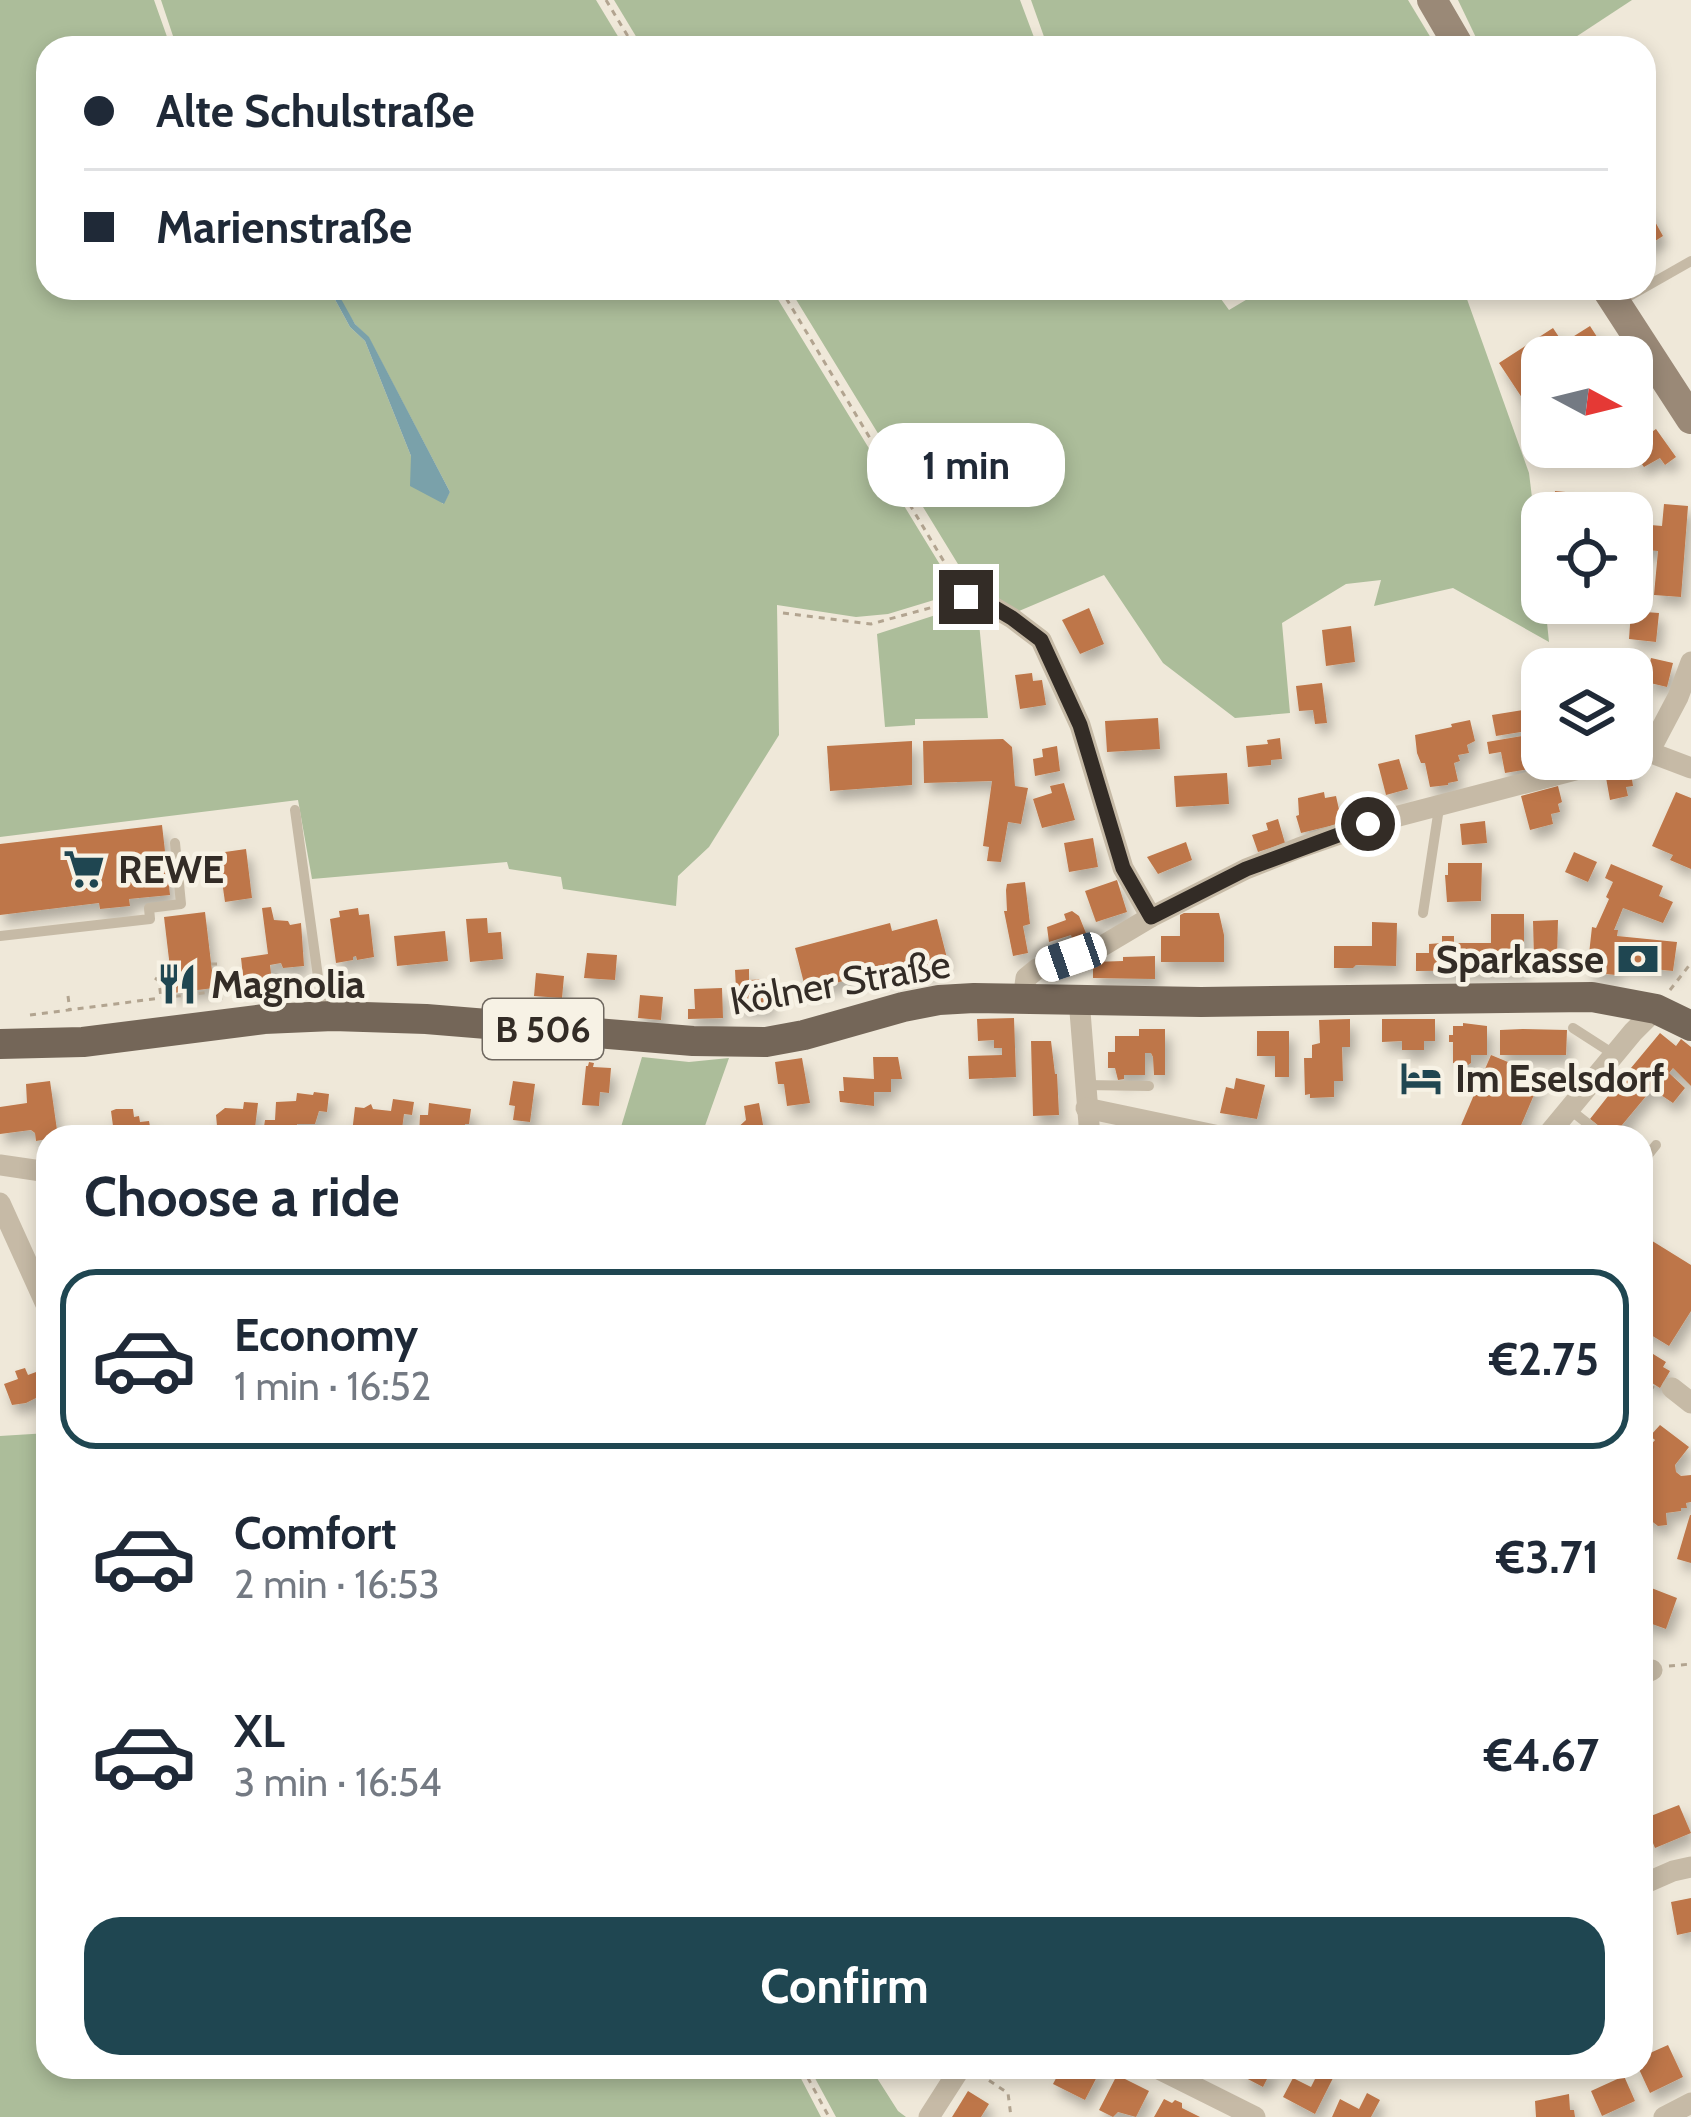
<!DOCTYPE html>
<meta charset="utf-8">
<style>
body{margin:0;font-family:Cabin,sans-serif;background:#f6f6f7;color:#1f2937;height:100vh;display:flex;flex-direction:column;font-size:45px;white-space:nowrap}
*{box-sizing:border-box;margin:0}
p{font-size:39px;color:#747a83}
.icon{flex:none;width:66px;height:66px;fill:none;stroke:currentColor;stroke-width:2;stroke-linecap:round;stroke-linejoin:round}
.map{position:relative;flex:1;overflow:hidden}
.side{position:absolute;left:36px;top:1125px;width:1617px;height:954px;display:flex;flex-direction:column;background:#fff;border-radius:36px;box-shadow:0 6px 18px #0003}
.side>*{flex:none}
.top-card{position:absolute;left:36px;top:36px;width:1620px;height:264px;border-radius:36px;box-shadow:0 6px 18px #0003;display:grid;align-content:center;height:264px;padding:0 48px;background:#fff}
.needle{width:78px;rotate:97deg}
.controls{position:absolute;left:1521px;top:336px;display:grid;gap:24px}
.controls a{display:grid;place-items:center;width:132px;height:132px;border-radius:24px;background:#fff;box-shadow:0 6px 18px #0003;font-size:60px}
.end{position:absolute;width:54px;height:54px;margin:-27px;border:15px solid #332c26;background:#fff;box-shadow:0 0 0 6px #fff}
.from{border-radius:50%}
.bubble{position:absolute;height:84px;border-radius:36px;background:#fff;box-shadow:0 6px 18px #0003;font-size:39px;font-weight:800;line-height:84px;text-align:center}
.car{position:absolute;width:36px;height:72px;margin:-36px -18px;border-radius:15px;box-shadow:0 0 9px 3px #0007;background:linear-gradient(#fff 24%,#345 0 40%,#fff 0 76%,#345 0 86%,#fff 0)}
.top-card b{display:flex;align-items:center;gap:42px;height:114px;font-size:45px}
.top-card b+b{border-top:3px solid #e0e1e3}
.top-card i{width:30px;height:30px;background:#1f2937}
ul{padding:0;list-style:none}
li{display:flex;align-items:center;gap:36px;height:180px;margin:0 24px 18px;padding:0 24px;border:6px solid transparent;border-radius:36px}
li div{flex:1}
li b{display:block;font-size:45px}
li em{font-style:normal;font-weight:800}
li.current{border-color:#1f4651}
li>.icon{width:108px;height:108px;stroke-width:1.5}
h2{padding:0 48px;font-size:54px;line-height:144px}
.button{display:flex;gap:24px;margin-top:auto;padding:24px 48px}
.button a{flex:1;height:138px;border-radius:36px;background:#1f4651;color:#fff;font-size:48px;font-weight:800;line-height:138px;text-align:center}
.map>svg:first-child{display:block}
.green{fill:#acbd9a}
.water{fill:#7aa1aa}
.building{fill:#be7648;filter:url(#shadow)}
.lines{fill:none;stroke-linecap:round;stroke-linejoin:round}
.path{stroke:#b2a490;stroke-width:3;stroke-dasharray:6 6;stroke-linecap:butt}
.lane{stroke:#c6baa6;stroke-width:10}
.street{stroke:#c6baa6;stroke-width:21}
.secondary{stroke:#9a8977;stroke-width:30}
.primary{stroke:#746658;stroke-width:30}
.route{stroke:#332c26;stroke-width:15}
.labels{text-anchor:middle;dominant-baseline:central;stroke-width:9;stroke-linejoin:round;paint-order:stroke}
.shield{fill:#f7f2e5;stroke:#6e675f;stroke-width:3}
.shield-label{font-size:36px;font-weight:bold;fill:#332c26}
.poi-label{font-size:39px;font-weight:bold;fill:#332c26;stroke:#f7f2e5;text-anchor:start}
.street-label{font-size:39px;fill:#332c26;stroke:#f7f2e5}
</style>
<div class="map">
<svg width="1691" height="2117" viewBox="0 0 1691 2117">
<defs>
<filter id="shadow"><feDropShadow dx="5" dy="9" stdDeviation="6" flood-color="#0004"/></filter>
</defs>
<rect width="100%" height="100%" fill="#efe8d9"/>
<g class="green">
<path d="M0 0H154L171 48H48V288H323L332 294 350 327 365 341 411 456 443 504 450 492 369 338 355 324 332 288H771L950 581 944 597 888 614 856 617 777 605 779 735 709 847 678 876 676 906 563 889 561 877 509 869 507 862 312 879 298 800 0 837Z"/>
<path d="M161 0H596L625 48H177Z"/>
<path d="M614 0H1020L1038 48H643Z"/>
<path d="M1031 0H1408L1437 48H1048Z"/>
<path d="M1458 0H1632L1559 48H1481Z"/>
<path d="M789 288H1213L1229 310 1266 288H1291V294L1319 288H1463L1529 473 1542 579V603H1545L1549 642 1453 588 1374 606 1381 580 1346 584 1282 623 1290 713 1235 718 1163 663 1104 575 1019 611 980 587 961 569Z"/>
<path d="M972 611 978 612 988 718 915 719V725L885 727 877 634 945 612Z"/>
<path d="M642 1057 689 1062 729 1058 701 1137H618Z"/>
<path d="M48 1433V2067H795L821 2117H0V1436Z"/>
<path d="M809 2067H870L898 2111 906 2117H836Z"/>
</g>
<path class="water" d="M323 288 336 290 355 324 369 337 450 492 444 504 410 486 411 456 365 341 350 327 332 294Z"/>
<g class="building">
<path d="M1644 202 1663 236 1644 248Z"/>
<path d="M1590 326 1610 357H1542V428L1499 363 1553 328 1563 343Z"/>
<path d="M1656 429 1676 457 1665 465 1660 458 1644 467 1636 456 1643 451 1637 442Z"/>
<path d="M1555 491 1640 499 1639 524 1662 526 1664 504 1688 506 1681 597 1654 595 1658 551 1636 549 1632 557V513H1553Z"/>
<path d="M1089 608 1104 644 1080 654 1062 620Z"/>
<path d="M1631 611 1659 613 1656 642 1629 639Z"/>
<path d="M1351 626 1355 662 1326 666 1322 630Z"/>
<path d="M1651 658 1673 663 1667 687 1646 682Z"/>
<path d="M1032 673 1033 681 1042 680 1046 705 1020 709 1015 675Z"/>
<path d="M1322 683 1327 723 1315 724 1313 710 1299 711 1296 686Z"/>
<path d="M1523 710 1527 731 1496 736 1492 715Z"/>
<path d="M1158 718 1160 749 1107 752 1105 721Z"/>
<path d="M1470 720 1475 741 1467 745 1469 753 1458 755 1460 761 1454 763 1458 781 1448 783V785L1430 787 1425 763H1421L1417 753 1415 735 1452 727 1451 724Z"/>
<path d="M1528 735 1529 745 1542 743V759H1577V761L1505 773 1501 752 1489 754 1487 742Z"/>
<path d="M1280 738 1282 759 1271 760V765L1248 767 1246 746 1268 744 1267 740Z"/>
<path d="M1003 739 1012 747 1015 786 1028 788 1021 824 1008 822 1001 862 987 861 989 847 983 846 992 781 924 783 923 741Z"/>
<path d="M912 741V785L830 791 827 746Z"/>
<path d="M1057 746 1060 771 1035 776 1033 759 1043 757 1042 749Z"/>
<path d="M1399 759 1408 789 1386 795 1378 764Z"/>
<path d="M1630 767 1633 786 1626 787 1628 796 1610 800 1605 772Z"/>
<path d="M1227 773 1229 804 1176 807 1174 776Z"/>
<path d="M1064 783 1075 820 1042 828 1033 799 1052 793 1050 786Z"/>
<path d="M1558 786 1562 802 1558 804 1560 812 1551 814 1553 824 1530 830 1521 796Z"/>
<path d="M1324 792 1325 798 1336 796 1342 823 1301 833 1296 816 1299 815 1298 798Z"/>
<path d="M1676 792 1691 798V869L1670 860 1673 855 1652 846Z"/>
<path d="M1278 819 1285 843 1258 852 1252 835 1268 830 1266 823Z"/>
<path d="M1485 821 1487 843 1462 845 1460 824Z"/>
<path d="M162 825 170 895 129 899 130 906 100 909 99 903 0 915V844Z"/>
<path d="M1093 838 1098 867 1069 872 1064 843Z"/>
<path d="M1186 842 1192 860 1158 874 1147 857Z"/>
<path d="M246 849 252 898 225 902 218 853Z"/>
<path d="M1574 852 1597 862 1588 882 1565 872Z"/>
<path d="M1448 863H1482L1481 901 1447 902 1445 875H1448Z"/>
<path d="M1611 864 1663 886 1659 896 1673 902 1663 923 1623 908 1614 930H1618L1617 936 1677 942 1673 971 1624 966 1616 969V975L1587 972 1592 927 1596 928 1609 899 1606 897 1613 882 1605 878Z"/>
<path d="M1117 880 1127 912 1096 922 1085 891Z"/>
<path d="M1025 882 1030 924 1023 926 1028 953 1013 956 1004 911H1007L1006 890 1007 884Z"/>
<path d="M271 907 274 920 288 921 290 925 301 923 304 966 283 968 281 963 270 965 272 982 263 983 260 988 253 984 244 985 241 958 268 954 262 908Z"/>
<path d="M358 908 359 915 369 914 374 957 357 960 356 956 353 957V960L336 963 330 919 340 917 339 911Z"/>
<path d="M1072 911 1079 916 1090 943 1075 948 1071 935 1049 942 1047 927 1066 920 1064 914Z"/>
<path d="M205 912 214 988 173 993 164 917Z"/>
<path d="M1184 913H1219L1224 935V962H1161V936H1180V915Z"/>
<path d="M1491 914H1524V970L1416 971V953H1429V944L1442 943V936H1454V943H1491Z"/>
<path d="M487 918 488 933 501 932 503 959 470 962 466 919Z"/>
<path d="M937 919 948 962 933 966 931 971 922 973 920 969 893 977 891 968 806 991 795 948 890 923 892 931Z"/>
<path d="M1558 920 1557 958H1534L1533 921Z"/>
<path d="M1372 922 1397 923 1396 966 1356 965 1353 968H1334V946H1372Z"/>
<path d="M445 931 448 961 397 966 394 936Z"/>
<path d="M587 953 617 955 615 980 584 978Z"/>
<path d="M1155 956V979L1093 978V962L1123 961V957Z"/>
<path d="M749 969V980L769 979 771 1008 737 1007 735 970Z"/>
<path d="M536 973 564 976 562 998 534 996Z"/>
<path d="M722 988 723 1018 688 1019V1009H695L694 989Z"/>
<path d="M640 995 663 997 661 1020 638 1018Z"/>
<path d="M1014 1018 1016 1077 969 1079 968 1056 1002 1055V1048H994V1040L978 1041 977 1019Z"/>
<path d="M1350 1019V1047H1342L1343 1081H1334V1097L1310 1098V1094L1305 1095 1304 1058H1312V1045L1320 1043 1319 1020Z"/>
<path d="M1382 1019H1435V1041H1424V1050H1402V1041L1382 1042Z"/>
<path d="M1463 1023 1487 1026V1055H1471V1063L1468 1065 1453 1063V1042H1449V1035H1453V1026H1463Z"/>
<path d="M1139 1029H1165V1075H1154L1153 1057 1151 1053H1145V1075H1124V1079L1118 1080 1115 1068H1108V1052H1115V1036H1139Z"/>
<path d="M1523 1029 1567 1030 1566 1055H1500V1030Z"/>
<path d="M1257 1031H1289V1077H1275V1056H1257Z"/>
<path d="M1660 1033 1676 1046 1681 1039 1691 1047V1086L1673 1068 1669 1073 1685 1088 1673 1103 1652 1089 1612 1137 1590 1119 1616 1086 1612 1083 1617 1076 1621 1080Z"/>
<path d="M1031 1041H1051L1055 1074H1057L1059 1115 1033 1116Z"/>
<path d="M1491 1055 1542 1076 1516 1137H1456Z"/>
<path d="M873 1057H898L902 1079H891V1092H874V1106L840 1102 839 1091H844L843 1077 874 1079Z"/>
<path d="M802 1058 810 1103 787 1106 784 1084H778L775 1062Z"/>
<path d="M589 1062 594 1063 593 1067 611 1068 609 1093 600 1092 599 1106 582 1105 586 1066H588Z"/>
<path d="M1236 1078 1265 1085 1257 1119 1220 1113 1226 1087 1234 1089Z"/>
<path d="M50 1081 58 1137 36 1141 35 1133 31 1130 0 1134V1107L27 1103 26 1084Z"/>
<path d="M513 1081 535 1084 530 1122 513 1120 515 1106 509 1105Z"/>
<path d="M314 1092 329 1094 327 1112 319 1111 315 1124H297L298 1131 263 1133 265 1120H275L276 1102 296 1101 297 1093 313 1095Z"/>
<path d="M393 1099 414 1102 412 1115 404 1114 401 1137H368L352 1133 355 1107 364 1108 371 1104 373 1109 391 1111Z"/>
<path d="M244 1102 258 1103 254 1136 218 1137 216 1115 225 1108 243 1109Z"/>
<path d="M429 1103 471 1109 469 1124H465L464 1137 419 1135 420 1115H428Z"/>
<path d="M759 1103 764 1130 756 1137H711L714 1126 734 1131 746 1120 744 1106Z"/>
<path d="M116 1109H133L134 1117 139 1116 140 1122 149 1121 152 1137H120L118 1125 113 1126 111 1111Z"/>
<path d="M1641 1234 1691 1265V1311L1669 1346 1641 1329Z"/>
<path d="M1645 1349 1666 1362 1663 1367 1670 1371 1660 1388 1644 1378 1648 1372 1641 1368V1356Z"/>
<path d="M25 1368 28 1375 36 1372 44 1394 26 1403 12 1405 4 1384 18 1379 15 1371Z"/>
<path d="M1660 1425 1689 1447 1675 1465 1676 1472 1681 1476 1691 1475V1502L1686 1503 1687 1508H1681V1511L1666 1513 1667 1525 1658 1526 1641 1513V1496H1644L1642 1481 1644 1480 1641 1456 1655 1440 1650 1436Z"/>
<path d="M1690 1515H1691V1563L1677 1559Z"/>
<path d="M1641 1584 1677 1598 1666 1629 1641 1620Z"/>
<path d="M1679 1805 1691 1833 1655 1848 1643 1819Z"/>
<path d="M1691 1898V1932L1677 1935 1671 1902Z"/>
<path d="M1668 2045 1683 2077 1650 2093 1638 2067H1641V2057Z"/>
<path d="M1062 2067H1102L1085 2100 1053 2084Z"/>
<path d="M1249 2067H1273L1263 2087 1244 2077Z"/>
<path d="M1319 2071 1333 2078 1315 2114 1283 2097 1293 2078 1311 2087Z"/>
<path d="M1117 2075 1149 2091 1136 2117 1118 2112 1113 2117 1099 2110Z"/>
<path d="M1624 2076 1635 2101 1602 2116 1591 2091Z"/>
<path d="M968 2091 989 2104 981 2117H952Z"/>
<path d="M1367 2093 1380 2100 1371 2117H1332L1340 2099 1359 2109Z"/>
<path d="M1569 2094 1570 2110H1574L1575 2117H1536L1535 2101Z"/>
<path d="M1164 2099 1172 2103 1175 2100 1182 2103V2108L1200 2117H1154Z"/>
</g>
<g class="lines">
<g class="path">
<path d="M606 0 635 48"/>
<path d="M780 288 955 580"/>
<path d="M783 613 871 624 948 603"/>
<path d="M211 964H217L221 1000"/>
<path d="M155 978 159 981 161 998 220 991"/>
<path d="M1670 990 1691 963"/>
<path d="M162 991 172 988"/>
<path d="M68 996 70 1011"/>
<path d="M30 1015 161 998"/>
<path d="M1641 1380 1654 1388"/>
<path d="M1641 1403 1649 1389"/>
<path d="M1669 1666 1691 1664"/>
<path d="M802 2067 829 2117"/>
<path d="M979 2074 1008 2093 1011 2117"/>
</g>
<g class="lane">
<path d="M1619 302 1691 261"/>
<path d="M295 810 323 1013"/>
<path d="M1423 913 1439 808"/>
<path d="M0 936 150 919 149 908 181 904 175 843"/>
<path d="M1573 1028 1615 1055"/>
<path d="M1085 1085 1149 1086"/>
<path d="M1569 1109 1605 1137"/>
<path d="M1641 1157 1648 1155 1656 1145"/>
</g>
<g class="street">
<path d="M966 597 990 605 1012 618 1041 640 1080 725 1123 868 1151 917"/>
<path d="M1649 752 1691 768"/>
<path d="M1632 756 1649 752 1678 697 1691 662"/>
<path d="M1079 999 1090 1137"/>
<path d="M1023 1000 1026 978 1037 969 1104 945 1151 917 1246 869 1299 848 1368 824 1617 759"/>
<path d="M1086 1108 1224 1137"/>
<path d="M1546 1137 1633 1032 1656 1009"/>
<path d="M0 1165 48 1172"/>
<path d="M0 1203 48 1309"/>
<path d="M1672 1388 1691 1403"/>
<path d="M1641 1675 1652 1670"/>
<path d="M1641 1885 1673 1871 1691 1867"/>
<path d="M1155 2067 1255 2117"/>
<path d="M929 2117 961 2067"/>
<path d="M1664 2117 1691 2103"/>
</g>
<g class="secondary">
<path d="M1432 0 1460 48"/>
<path d="M1606 288 1691 419"/>
</g>
<path class="primary" d="M0 1044 83 1042 264 1019 333 1016 426 1019 693 1041 766 1042 804 1035 903 1007 939 1000 974 998 1201 1002 1592 997 1656 1009 1691 1026"/>
</g>
<g class="lines">
<path class="route" d="M966 597 990 605 1012 618 1041 640 1080 725 1123 868 1151 917 1246 869 1368 824"/>
</g>
<defs>
<g id="supermarket-bare" transform="scale(3.24)"><path d="M-6-5.5h2.5l.6 2H6L4.5 2H-2.5L-4.4-4H-6ZM-1.5 3.2a1.3 1.3 0 1 0 .1 0ZM3 3.2a1.3 1.3 0 1 0 .1 0Z" fill="#1f4651" stroke="#f7f2e5" stroke-width="2.5" paint-order="stroke"/></g>
<g id="bank-bare" transform="scale(3.24)"><path d="M-6-4H6V4H-6ZM0-2.3a2.3 2.3 0 1 0 0 4.6a2.3 2.3 0 1 0 0-4.6Z" fill="#1f4651" stroke="#f7f2e5" stroke-width="2.5" paint-order="stroke"/></g>
<g id="restaurant-bare" transform="scale(3.24)"><path d="M-5-6h1v4h1v-4h1v4h1v-4h1v5L-1.5 .5V6h-2V.5L-5-1ZM5-6V6H3V1.5H1.5Q1.5-4 5-6Z" fill="#1f4651" stroke="#f7f2e5" stroke-width="2.5" paint-order="stroke"/></g>
<g id="hotel-bare" transform="scale(3.24)"><path d="M-6-4.5h1.5V1H6V5H4.5V3h-9V5H-6ZM-4 0a1.8 1.8 0 1 1 3.6 0ZM.5 0V-2.5h3Q6-2.5 6 0Z" fill="#1f4651" stroke="#f7f2e5" stroke-width="2.5" paint-order="stroke"/></g>
</defs>
<g fill-rule="evenodd">
<use href="#supermarket-bare" x="84" y="869"/>
<use href="#bank-bare" x="1638" y="959"/>
<use href="#restaurant-bare" x="177" y="984"/>
<use href="#hotel-bare" x="1421" y="1078"/>
</g>
<g class="labels">
<rect class="shield" x="483" y="999" width="120" height="60" rx="9"/>
<g class="shield-label">
<text x="543" y="1029">B 506</text>
</g>
<g class="poi-label">
<text x="118" y="869">REWE</text>
<text x="1604" y="959" text-anchor="end">Sparkasse</text>
<text x="211" y="984">Magnolia</text>
<text x="1455" y="1078">Im Eselsdorf</text>
</g>
<g class="street-label">
<text transform="translate(840 982) rotate(-10)">Kölner Straße</text>
</g>
</g>
</svg>
<div class="controls">
<a><svg class="needle" viewBox="-14 -14 28 28"><path d="M0-13l5 13h-10z" fill="#e53935"/><path d="M0 13l5-13h-10z" fill="#747a83"/></svg></a>
<a><svg class="icon" aria-label="locate" viewBox="0 0 24 24"><circle cx="12" cy="12" r="6"/><path d="M12 2v4M12 18v4M2 12h4M18 12h4"/></svg></a>
<a><svg class="icon" aria-label="layers" viewBox="0 0 24 24"><path d="M12 4l9 5-9 5-9-5zM3 14l9 5 9-5"/></svg></a>
</div>
<i class="end from" style="left:1368px;top:824px"></i>
<i class="end" style="left:966px;top:597px"></i>
<div class="bubble" style="left:867px;top:423px;width:198px">1 min</div>
<i class="car" style="left:1071px;top:957px;rotate:251deg"></i>
<div class="top-card">
<b><i class="from"></i>Alte Schulstraße</b>
<b><i></i>Marienstraße</b>
</div>
<section class="side">
<h2>Choose a ride</h2>
<ul>
<li class="current"><svg class="icon" aria-label="car" viewBox="0 0 24 24"><path d="M5 17H2v-5l4-1 3-4h7l3 4 3 1v5h-3M9 17h6M6 11h13"/><circle cx="7" cy="17" r="2"/><circle cx="17" cy="17" r="2"/></svg><div><b>Economy</b><p>1 min · 16:52</p></div><em>€2.75</em></li>
<li><svg class="icon" aria-label="car" viewBox="0 0 24 24"><path d="M5 17H2v-5l4-1 3-4h7l3 4 3 1v5h-3M9 17h6M6 11h13"/><circle cx="7" cy="17" r="2"/><circle cx="17" cy="17" r="2"/></svg><div><b>Comfort</b><p>2 min · 16:53</p></div><em>€3.71</em></li>
<li><svg class="icon" aria-label="car" viewBox="0 0 24 24"><path d="M5 17H2v-5l4-1 3-4h7l3 4 3 1v5h-3M9 17h6M6 11h13"/><circle cx="7" cy="17" r="2"/><circle cx="17" cy="17" r="2"/></svg><div><b>XL</b><p>3 min · 16:54</p></div><em>€4.67</em></li>
</ul>
<div class="button"><a>Confirm</a></div>
</section>
</div>
